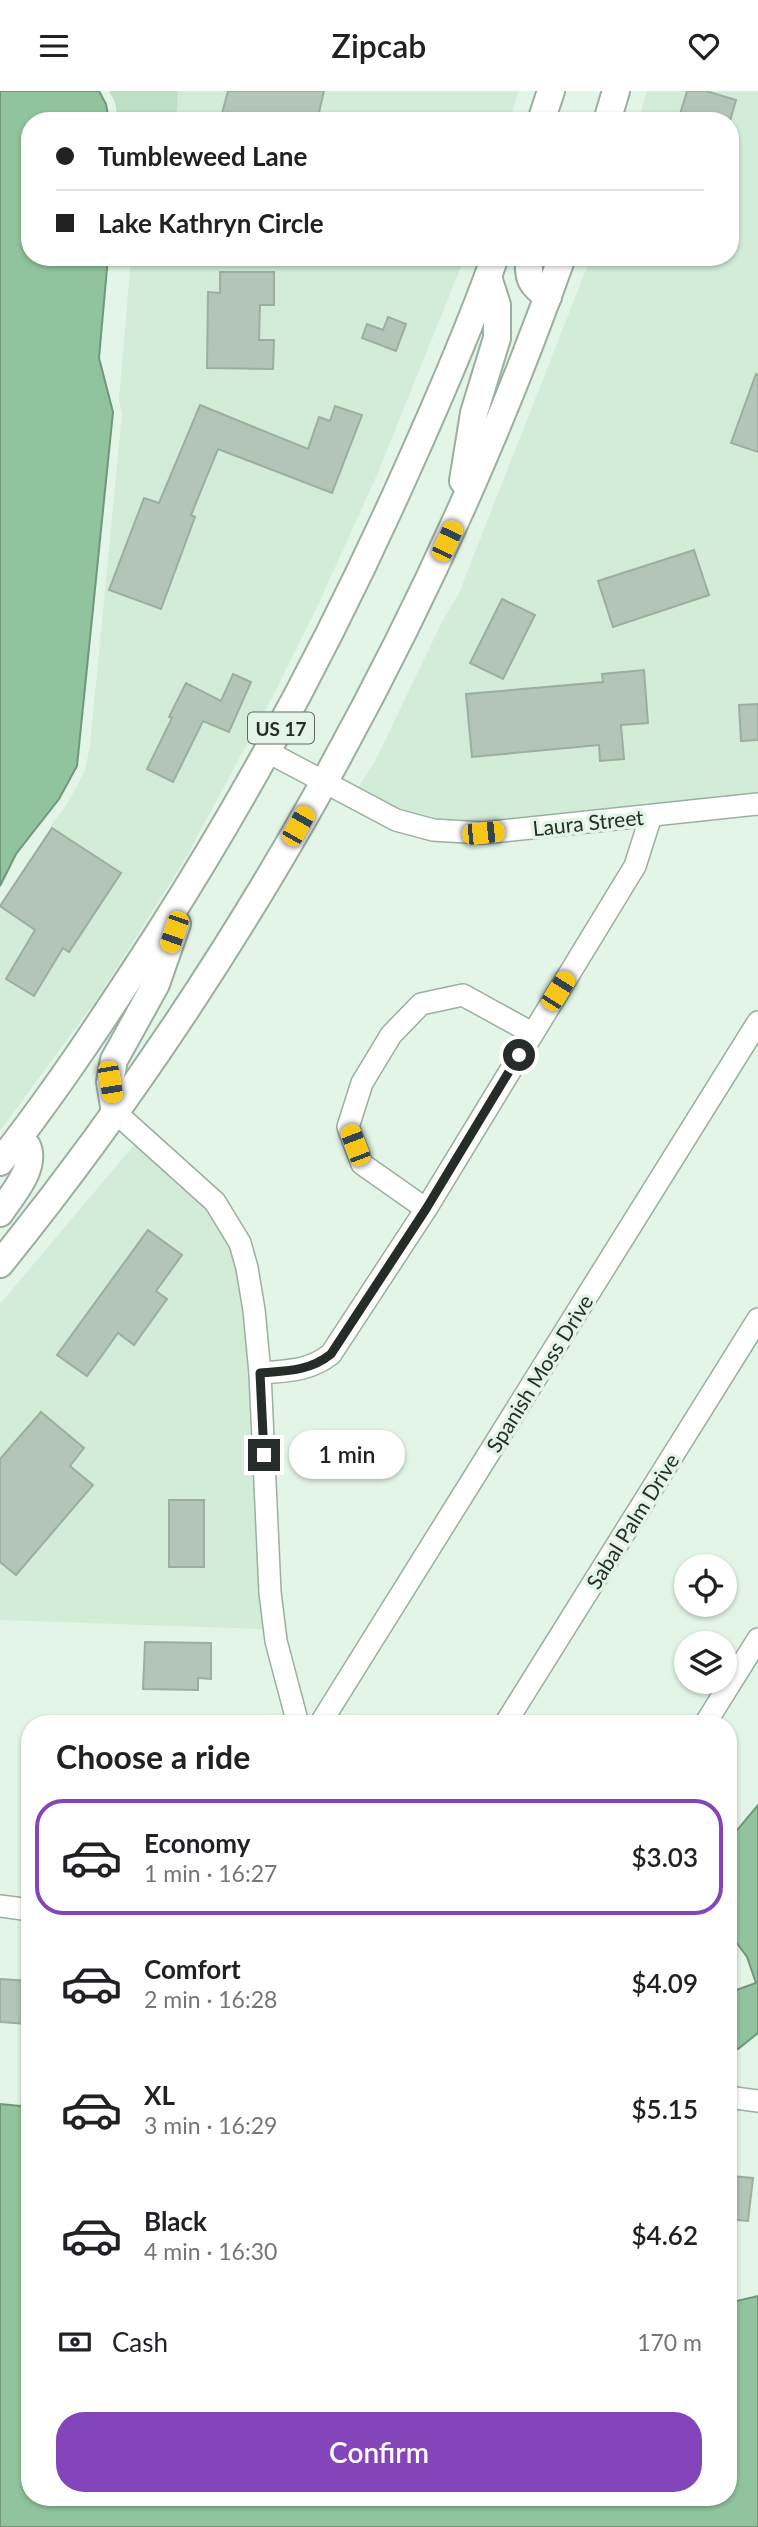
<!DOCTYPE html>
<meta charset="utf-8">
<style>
body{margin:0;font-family:Lato,sans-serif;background:#f6f6f6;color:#202124;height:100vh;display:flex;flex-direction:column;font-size:26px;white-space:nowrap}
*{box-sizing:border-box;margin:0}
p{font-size:23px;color:#757577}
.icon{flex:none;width:38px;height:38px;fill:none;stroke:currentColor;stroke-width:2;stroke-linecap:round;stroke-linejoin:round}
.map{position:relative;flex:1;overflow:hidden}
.drawer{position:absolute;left:21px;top:1624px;width:716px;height:791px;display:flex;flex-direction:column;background:#fff;border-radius:28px;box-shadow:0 2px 5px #0004}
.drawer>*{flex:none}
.guide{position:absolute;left:21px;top:21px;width:718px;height:154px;border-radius:28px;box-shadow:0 2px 5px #0004;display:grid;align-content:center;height:154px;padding:0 35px;background:#fff}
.fabs{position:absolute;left:674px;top:1463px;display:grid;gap:14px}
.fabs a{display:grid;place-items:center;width:63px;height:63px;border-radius:50%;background:#fff;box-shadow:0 2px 5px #0004;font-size:35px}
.end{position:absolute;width:32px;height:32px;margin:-16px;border:9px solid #262d28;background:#fff;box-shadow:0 0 0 4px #fff}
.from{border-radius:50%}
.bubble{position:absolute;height:49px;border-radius:24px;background:#fff;box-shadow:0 2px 5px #0004;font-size:23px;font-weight:600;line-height:49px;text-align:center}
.car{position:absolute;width:21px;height:42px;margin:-21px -10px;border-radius:9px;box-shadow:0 0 5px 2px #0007;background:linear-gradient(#f5c518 24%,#345 0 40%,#f5c518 0 76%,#345 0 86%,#f5c518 0)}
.guide b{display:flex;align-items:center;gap:24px;height:66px;font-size:26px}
.guide b+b{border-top:2px solid #e0e0e0}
.guide i{width:18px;height:18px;background:#202124}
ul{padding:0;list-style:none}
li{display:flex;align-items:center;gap:21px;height:116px;margin:0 14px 10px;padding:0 21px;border:4px solid transparent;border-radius:28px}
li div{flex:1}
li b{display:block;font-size:26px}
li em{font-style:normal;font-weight:600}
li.selected{border-color:#8545ba}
li>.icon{width:63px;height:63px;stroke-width:1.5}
h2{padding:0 35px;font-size:32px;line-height:84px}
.pay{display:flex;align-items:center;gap:18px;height:77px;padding:0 35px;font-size:26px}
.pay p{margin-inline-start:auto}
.cta{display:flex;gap:14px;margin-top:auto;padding:14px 35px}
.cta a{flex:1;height:80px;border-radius:28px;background:#8545ba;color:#fff;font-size:28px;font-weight:600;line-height:80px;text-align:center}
header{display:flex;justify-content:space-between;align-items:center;height:91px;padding:0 35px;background:#fff;font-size:32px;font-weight:600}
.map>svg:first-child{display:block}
.built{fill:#d2ecd8}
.green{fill:#bddfc5}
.water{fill:#90c39e;stroke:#70967b;stroke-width:2}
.building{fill:#b2c5b7;stroke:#9caea0;stroke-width:2}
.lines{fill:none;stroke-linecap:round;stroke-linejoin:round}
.minor-casing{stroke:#9caea0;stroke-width:24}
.major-casing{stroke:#9caea0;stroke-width:30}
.minor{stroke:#fff;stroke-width:21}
.major{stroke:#fff;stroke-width:26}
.route{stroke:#262d28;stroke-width:9}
.labels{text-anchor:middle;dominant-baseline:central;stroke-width:7;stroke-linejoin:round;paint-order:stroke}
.shield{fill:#e2f5e7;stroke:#5e6961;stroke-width:2}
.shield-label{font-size:19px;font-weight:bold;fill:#262d28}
.street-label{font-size:21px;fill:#262d28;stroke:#e2f5e7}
</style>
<header><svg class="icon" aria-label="menu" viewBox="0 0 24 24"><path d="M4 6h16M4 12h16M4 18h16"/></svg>Zipcab<svg class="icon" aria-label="heart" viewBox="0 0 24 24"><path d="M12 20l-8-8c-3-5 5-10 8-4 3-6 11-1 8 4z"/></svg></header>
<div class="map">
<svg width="758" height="2436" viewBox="0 0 758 2436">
<rect width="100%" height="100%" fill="#e2f5e7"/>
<g class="built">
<path d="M178 0H518L510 30H173L177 19Z"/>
<path d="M647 0H758V701L653 713 646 710 644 714 483 730 435 727 400 718 358 697 376 668 442 531 459 502 591 166H730V30H638Z"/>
<path d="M131 166H465L376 386 317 516 276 599 184 770 97 908 0 1040V815L4 808 22 796 43 758 52 733 67 713 85 680 90 655 122 323 119 309Z"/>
<path d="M134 1054 208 1119 231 1156 237 1179 250 1283 265 1538 0 1529V1213Z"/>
</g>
<path class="green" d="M109 0H178L177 19 173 30H118L115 11Z"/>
<g class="water">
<path d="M0 0H99L106 13 109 30H30V166H108L99 267 113 321 77 675 59 708 16 763 0 795Z"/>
<path d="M758 1714V1942L738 1958 728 1960V1902L756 1892 747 1866 728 1840V1750Z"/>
<path d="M0 2013 30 2016V2406H728V2212L758 2205V2436H0Z"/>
</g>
<g class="building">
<path d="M228 0H324L317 30H220Z"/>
<path d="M687 0H706L736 9 730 30H678Z"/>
<path d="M220 181H274V214H260L259 249H274L273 278 207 277 208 201 220 202Z"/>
<path d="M388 226 406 233 396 260 362 247 367 233 383 239Z"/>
<path d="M756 283 758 284V361L731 352Z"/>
<path d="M200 314 308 358 319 326 330 330 335 315 362 324 332 402 218 358 191 424 195 426 161 518 109 499 144 407 159 412Z"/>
<path d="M694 459 709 504 613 536 598 490Z"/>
<path d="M502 508 535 524 503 588 470 572Z"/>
<path d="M644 579 648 632 621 634 624 668 600 670 599 654 472 666 466 603 603 591 602 583Z"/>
<path d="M233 583 251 591 229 641 203 630 173 691 147 678 172 627 169 626 186 592 221 610Z"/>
<path d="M758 613V649L741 650 739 614Z"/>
<path d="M52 737 121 782 69 861 63 857 34 905 6 888 35 839 0 815Z"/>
<path d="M148 1139 182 1164 156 1200 167 1208 134 1254 118 1242 87 1285 57 1264Z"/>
<path d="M41 1321 84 1357 70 1375 93 1394 16 1484 0 1471V1368Z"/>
<rect x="169" y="1409" width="35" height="67"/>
<path d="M145 1551 211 1552V1588L198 1587V1599L143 1598Z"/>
<path d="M0 1888 30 1890 28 1933 0 1931Z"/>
<path d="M731 2085 753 2087 748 2130 728 2128V2094H730Z"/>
</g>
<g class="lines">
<g class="minor-casing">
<g id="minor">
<path d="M268 661 396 729 433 739 483 742 758 713"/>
<path d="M115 1021 215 1111 240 1152 247 1177 254 1219 260 1282 270 1501 276 1550 298 1633"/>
<path d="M426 1118 362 1073 348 1036 362 992 391 944 421 913 463 904 532 942"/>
<path d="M260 1282C287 1280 310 1280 331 1263L426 1118 635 775 651 725"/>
<path d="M320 1633 758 931"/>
<path d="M505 1633 758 1228"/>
<path d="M705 1633 758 1548"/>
<path d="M0 1815 30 1819"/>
<path d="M728 2006 758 2010"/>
</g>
</g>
<g class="major-casing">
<g id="major">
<path d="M541 30 551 0"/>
<path d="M607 30 616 0"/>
<path d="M529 166C528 189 530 192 548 206"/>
<path d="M463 390 474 322 497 247V214L488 186"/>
<path d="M115 1021 110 991 114 969 156 893 177 833"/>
<path d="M0 1071C57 999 107 922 157 845 252 697 334 542 406 381 438 310 469 239 495 166"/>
<path d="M0 1122C11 1105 37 1077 27 1055 25 1052 22 1049 19 1047"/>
<path d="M0 1173C239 877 435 525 562 166"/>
</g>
</g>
<use href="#minor" class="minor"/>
<use href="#major" class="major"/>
</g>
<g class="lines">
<path class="route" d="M264 1364 260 1282C287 1280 310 1280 331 1263L426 1118 519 964"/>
</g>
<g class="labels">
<rect class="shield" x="248" y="621.5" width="66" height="31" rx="5"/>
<g class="shield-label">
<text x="281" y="637">US 17</text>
</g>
<g class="street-label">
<text transform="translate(588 731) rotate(-6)">Laura Street</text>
<text transform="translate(539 1282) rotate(-58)">Spanish Moss Drive</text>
<text transform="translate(632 1430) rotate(-58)">Sabal Palm Drive</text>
</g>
</g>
</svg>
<div class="fabs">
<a><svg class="icon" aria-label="locate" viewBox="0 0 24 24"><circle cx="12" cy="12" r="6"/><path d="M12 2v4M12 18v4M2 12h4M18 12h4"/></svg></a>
<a><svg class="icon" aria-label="layers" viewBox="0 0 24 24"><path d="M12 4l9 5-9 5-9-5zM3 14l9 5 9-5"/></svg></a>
</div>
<i class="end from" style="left:519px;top:964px"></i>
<i class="end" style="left:264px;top:1364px"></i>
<div class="bubble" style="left:289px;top:1339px;width:116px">1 min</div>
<i class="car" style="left:447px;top:450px;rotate:25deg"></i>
<i class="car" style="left:298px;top:735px;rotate:30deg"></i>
<i class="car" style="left:483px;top:742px;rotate:84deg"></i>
<i class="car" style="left:174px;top:841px;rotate:199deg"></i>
<i class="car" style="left:558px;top:900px;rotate:32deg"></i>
<i class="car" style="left:110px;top:991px;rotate:170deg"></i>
<i class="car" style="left:355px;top:1054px;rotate:339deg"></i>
<div class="guide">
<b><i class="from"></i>Tumbleweed Lane</b>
<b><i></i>Lake Kathryn Circle</b>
</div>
<section class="drawer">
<h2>Choose a ride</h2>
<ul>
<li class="selected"><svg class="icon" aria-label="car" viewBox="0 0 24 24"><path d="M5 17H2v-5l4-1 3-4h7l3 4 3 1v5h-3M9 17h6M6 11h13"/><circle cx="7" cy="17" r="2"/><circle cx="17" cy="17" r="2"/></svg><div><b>Economy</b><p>1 min · 16:27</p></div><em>$3.03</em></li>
<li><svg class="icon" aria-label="car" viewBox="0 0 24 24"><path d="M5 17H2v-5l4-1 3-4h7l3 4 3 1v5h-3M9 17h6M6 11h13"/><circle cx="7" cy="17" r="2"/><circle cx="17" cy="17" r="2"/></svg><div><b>Comfort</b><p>2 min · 16:28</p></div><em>$4.09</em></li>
<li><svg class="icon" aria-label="car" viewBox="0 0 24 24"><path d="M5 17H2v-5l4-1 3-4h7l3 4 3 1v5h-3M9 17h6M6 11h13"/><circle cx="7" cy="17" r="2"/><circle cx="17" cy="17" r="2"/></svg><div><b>XL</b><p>3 min · 16:29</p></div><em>$5.15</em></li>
<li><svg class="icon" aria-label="car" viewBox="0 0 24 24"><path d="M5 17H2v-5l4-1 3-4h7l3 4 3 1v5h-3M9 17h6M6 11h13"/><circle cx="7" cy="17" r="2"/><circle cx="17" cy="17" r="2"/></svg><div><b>Black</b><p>4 min · 16:30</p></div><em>$4.62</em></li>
</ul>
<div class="pay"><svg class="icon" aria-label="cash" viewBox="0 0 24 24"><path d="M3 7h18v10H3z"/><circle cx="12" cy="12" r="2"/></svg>Cash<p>170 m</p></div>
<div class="cta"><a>Confirm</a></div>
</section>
</div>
